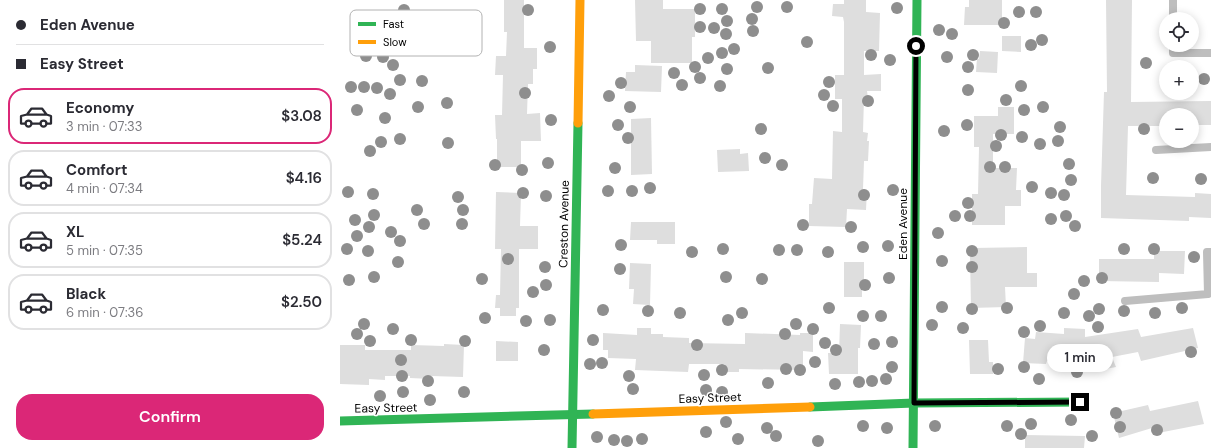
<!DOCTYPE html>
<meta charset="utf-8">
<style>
body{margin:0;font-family:"DM Sans",sans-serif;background:#f2f2f3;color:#2b2b33;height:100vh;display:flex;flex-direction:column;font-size:15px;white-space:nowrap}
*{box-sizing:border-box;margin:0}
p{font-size:13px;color:#7c7c81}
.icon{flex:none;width:22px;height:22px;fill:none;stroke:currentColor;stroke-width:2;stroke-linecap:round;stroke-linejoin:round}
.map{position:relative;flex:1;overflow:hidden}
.sheet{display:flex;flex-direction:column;background:#fff;width:340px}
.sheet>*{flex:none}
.banner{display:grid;align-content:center;height:88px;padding:0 16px;background:#fff}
.tools{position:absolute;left:819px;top:12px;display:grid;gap:8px}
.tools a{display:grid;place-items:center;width:40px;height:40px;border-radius:50%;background:#fff;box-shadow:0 2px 10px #0003;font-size:20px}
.end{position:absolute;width:18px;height:18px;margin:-9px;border:5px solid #000;background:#fff;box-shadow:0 0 0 2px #fff}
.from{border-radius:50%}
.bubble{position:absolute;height:28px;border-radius:14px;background:#fff;box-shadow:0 2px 10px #0003;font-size:13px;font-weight:600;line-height:28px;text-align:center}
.banner b{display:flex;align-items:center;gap:14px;height:38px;font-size:15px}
.banner b+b{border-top:1px solid #e1e1e2}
.banner i{width:10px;height:10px;background:#2b2b33}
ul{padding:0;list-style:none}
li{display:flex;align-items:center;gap:12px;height:56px;margin:0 8px 6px;padding:0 8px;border:2px solid #e1e1e2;border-radius:16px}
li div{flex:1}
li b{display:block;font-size:15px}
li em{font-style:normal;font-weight:600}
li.active{border-color:#db2777}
li>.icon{width:36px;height:36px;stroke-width:1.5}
.primary-button{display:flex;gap:8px;margin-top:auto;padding:8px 16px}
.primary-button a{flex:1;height:46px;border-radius:16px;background:#db2777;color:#fff;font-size:16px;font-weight:600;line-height:46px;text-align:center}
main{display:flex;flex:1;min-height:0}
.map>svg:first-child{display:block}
.building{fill:#dedede}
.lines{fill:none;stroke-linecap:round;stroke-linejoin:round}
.lane{stroke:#bebebe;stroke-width:8}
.fast{stroke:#30b455;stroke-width:9}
.slow{stroke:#ff9f0a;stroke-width:9}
.tree{fill:#8e8e8e}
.route{stroke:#000;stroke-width:5}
.labels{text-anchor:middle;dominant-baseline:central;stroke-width:3;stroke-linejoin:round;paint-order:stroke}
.street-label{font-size:12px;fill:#000;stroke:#fff}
.key{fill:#fff;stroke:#b2b2b2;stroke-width:1}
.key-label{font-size:11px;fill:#000}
</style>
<main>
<section class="sheet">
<div class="banner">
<b><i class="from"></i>Eden Avenue</b>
<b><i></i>Easy Street</b>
</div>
<ul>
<li class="active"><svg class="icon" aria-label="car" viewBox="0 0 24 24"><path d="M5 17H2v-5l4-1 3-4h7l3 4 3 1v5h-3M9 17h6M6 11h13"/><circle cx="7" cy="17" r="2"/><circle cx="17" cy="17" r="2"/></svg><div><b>Economy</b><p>3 min · 07:33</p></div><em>$3.08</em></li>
<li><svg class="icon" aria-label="car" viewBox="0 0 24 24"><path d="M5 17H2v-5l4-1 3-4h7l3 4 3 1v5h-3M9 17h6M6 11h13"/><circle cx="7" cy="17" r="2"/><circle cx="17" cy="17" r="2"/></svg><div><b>Comfort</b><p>4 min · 07:34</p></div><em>$4.16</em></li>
<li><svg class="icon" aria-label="car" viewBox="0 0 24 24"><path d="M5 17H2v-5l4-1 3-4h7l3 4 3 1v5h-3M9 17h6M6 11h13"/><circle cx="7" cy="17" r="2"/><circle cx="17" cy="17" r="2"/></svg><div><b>XL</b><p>5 min · 07:35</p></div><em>$5.24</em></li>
<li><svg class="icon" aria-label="car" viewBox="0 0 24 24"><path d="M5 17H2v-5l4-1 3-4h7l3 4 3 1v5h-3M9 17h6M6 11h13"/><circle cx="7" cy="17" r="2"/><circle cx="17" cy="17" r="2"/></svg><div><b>Black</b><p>6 min · 07:36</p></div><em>$2.50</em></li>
</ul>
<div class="primary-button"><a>Confirm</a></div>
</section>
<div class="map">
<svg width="871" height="448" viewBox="0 0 871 448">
<rect width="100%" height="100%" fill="#fff"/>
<g class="building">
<path d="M164 0H184V48H197V69H193V84H188L187 114 200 113 201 141H181V167H157V139H156L155 115H162L163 75H155L156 56H166L167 32H164Z"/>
<path d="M295 0H323V9H355V37H352V63H311V41H296Z"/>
<path d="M504 0H526V12L540 13 539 51H524V75L541 74V91H527L528 98H524L523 132 528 133 527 141H529L528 161H524L523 189 527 190 526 210 507 209 506 227 469 226V204H472L474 178 492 179 493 131 502 132V99H495V75H504V22L503 17 492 16 493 4H504Z"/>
<path d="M629 0H662V25H624L625 7H629Z"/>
<path d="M766 0H792L791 102 871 101V125H852V115H826V126H788L786 195 855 197V193L871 194V218L849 217V221L761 218V186L764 92H767Z"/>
<path d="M662 36H681V52L662 51Z"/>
<path d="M640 51 658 52 657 73 636 72 637 58 639 59Z"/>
<path d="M295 65 322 66 321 92 285 91 286 72H295Z"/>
<path d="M658 107H674V134H653V168H677L676 190H681V206H665V225H632V194H638L639 147H634V116H658Z"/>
<path d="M311 118 312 174 291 175V119Z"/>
<path d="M400 149V154L408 153 409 171 378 172 377 150Z"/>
<path d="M156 192 181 193 180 226H198V249H179V308H176V316H160V308H155L156 295H160L161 249H155Z"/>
<path d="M291 222H335V244H317V240H290Z"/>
<path d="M687 247V273H697V287H665L666 307 631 308 630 256H633V248Z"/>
<path d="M814 251H845L844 274 819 273V282L759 281V259H814Z"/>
<path d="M504 262H524V287H522V297H504Z"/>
<path d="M290 263 311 264 310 305 293 304 294 289H289Z"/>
<path d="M500 324 521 325 520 348H518V374H489L488 353H499Z"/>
<path d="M297 328H311V334H323V337L349 338V343L405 344V333L460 335V333H473V352L463 351V370L399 369V372H385V364H349L348 372 295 370 296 359 268 358V350H263V333L297 335Z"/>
<path d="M724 328 745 329V337L798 329 801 337 853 328 858 348 801 361 798 352 772 357 776 367 760 370 757 360 713 359V362L707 361 706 364 683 363 685 338 695 339 696 332 724 334Z"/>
<path d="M629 340H648L649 362H653V374H630Z"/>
<path d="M156 341 178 342V361H156Z"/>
<path d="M104 344 124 345 123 377 91 376V379L70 378V376H45V380L29 379V385L0 384V345H25V350H71V345L104 346Z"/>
<path d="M858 401 864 424 813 434 812 428 779 438 773 413 808 405 810 411Z"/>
<path d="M685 435 745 436 744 448H685Z"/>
</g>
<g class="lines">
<g class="lane">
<path d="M833 0V19"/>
<path d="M833 45V53H871"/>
<path d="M816 150 871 147"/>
<path d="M785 301 868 294 867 252H871"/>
</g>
<g class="fast">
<path d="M470 407 574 403 740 402"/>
<path d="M0 421 253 414"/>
<path d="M232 448 238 123"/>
<path d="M573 448 577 0"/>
</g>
<g class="slow">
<path d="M238 123 240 0"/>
<path d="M253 414 470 407"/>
</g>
</g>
<g class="tree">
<circle cx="417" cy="7" r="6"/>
<circle cx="447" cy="7" r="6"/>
<circle cx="557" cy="8" r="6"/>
<circle cx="360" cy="9" r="6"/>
<circle cx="382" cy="9" r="6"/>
<circle cx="64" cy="10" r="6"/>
<circle cx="188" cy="10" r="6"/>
<circle cx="679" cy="12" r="6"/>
<circle cx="696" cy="12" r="6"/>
<circle cx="412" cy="19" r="6"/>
<circle cx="387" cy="21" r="6"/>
<circle cx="664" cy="23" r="6"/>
<circle cx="360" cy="27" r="6"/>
<circle cx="374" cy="28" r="6"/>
<circle cx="599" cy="30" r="6"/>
<circle cx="413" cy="31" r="6"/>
<circle cx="386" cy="34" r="6"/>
<circle cx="612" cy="34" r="6"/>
<circle cx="702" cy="40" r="6"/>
<circle cx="467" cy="42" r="6"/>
<circle cx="691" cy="45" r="6"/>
<circle cx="210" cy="47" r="6"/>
<circle cx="394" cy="49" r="6"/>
<circle cx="382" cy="53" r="6"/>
<circle cx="531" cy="55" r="6"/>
<circle cx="633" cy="55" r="6"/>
<circle cx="26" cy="56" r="6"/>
<circle cx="43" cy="57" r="6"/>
<circle cx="607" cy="57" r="6"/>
<circle cx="368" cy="58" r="6"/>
<circle cx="550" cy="60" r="6"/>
<circle cx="806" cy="63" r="6"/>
<circle cx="53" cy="65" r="6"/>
<circle cx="355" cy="67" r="6"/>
<circle cx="628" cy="67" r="6"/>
<circle cx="428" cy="68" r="6"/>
<circle cx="387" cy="69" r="6"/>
<circle cx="334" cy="73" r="6"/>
<circle cx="360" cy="78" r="6"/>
<circle cx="864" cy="79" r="6"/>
<circle cx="60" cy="80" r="6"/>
<circle cx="82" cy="81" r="6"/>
<circle cx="489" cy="82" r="6"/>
<circle cx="281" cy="83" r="6"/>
<circle cx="342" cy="85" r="6"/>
<circle cx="380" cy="86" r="6"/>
<circle cx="681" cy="86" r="6"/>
<circle cx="11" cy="87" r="6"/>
<circle cx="24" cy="87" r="6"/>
<circle cx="37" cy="88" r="6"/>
<circle cx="628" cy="90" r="6"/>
<circle cx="185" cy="93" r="6"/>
<circle cx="50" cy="94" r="6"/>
<circle cx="484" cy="95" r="6"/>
<circle cx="269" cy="96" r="6"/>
<circle cx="666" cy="100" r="6"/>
<circle cx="528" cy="101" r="6"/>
<circle cx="107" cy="103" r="6"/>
<circle cx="493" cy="106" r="6"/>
<circle cx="78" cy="107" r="6"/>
<circle cx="290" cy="107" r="6"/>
<circle cx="703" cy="107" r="6"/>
<circle cx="17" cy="110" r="6"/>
<circle cx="684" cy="110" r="6"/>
<circle cx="45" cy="118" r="6"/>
<circle cx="211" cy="120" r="6"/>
<circle cx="278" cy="125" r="6"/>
<circle cx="627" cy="125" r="6"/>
<circle cx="720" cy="127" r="6"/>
<circle cx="421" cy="129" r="6"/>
<circle cx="804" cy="129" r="6"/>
<circle cx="604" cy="131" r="6"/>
<circle cx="661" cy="135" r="6"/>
<circle cx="682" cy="137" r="6"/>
<circle cx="288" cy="138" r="6"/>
<circle cx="60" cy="139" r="6"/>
<circle cx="718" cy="141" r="6"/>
<circle cx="41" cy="142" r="6"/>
<circle cx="108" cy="143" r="6"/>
<circle cx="700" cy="144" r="6"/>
<circle cx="656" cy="146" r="6"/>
<circle cx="30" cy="151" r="6"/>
<circle cx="425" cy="158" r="6"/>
<circle cx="208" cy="163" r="6"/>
<circle cx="729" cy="164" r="6"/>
<circle cx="155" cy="165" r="6"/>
<circle cx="442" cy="165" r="6"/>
<circle cx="650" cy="167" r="6"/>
<circle cx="665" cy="167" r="6"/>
<circle cx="275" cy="168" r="6"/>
<circle cx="182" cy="170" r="6"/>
<circle cx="813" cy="178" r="6"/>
<circle cx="861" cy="179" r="6"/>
<circle cx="731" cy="180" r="6"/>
<circle cx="692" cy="187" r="6"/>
<circle cx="310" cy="188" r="6"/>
<circle cx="553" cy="190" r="6"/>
<circle cx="268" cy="191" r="6"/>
<circle cx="292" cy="191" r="6"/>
<circle cx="8" cy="192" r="6"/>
<circle cx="183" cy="193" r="6"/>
<circle cx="711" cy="193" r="6"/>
<circle cx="33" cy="194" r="6"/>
<circle cx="524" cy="195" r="6"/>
<circle cx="724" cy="195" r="6"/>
<circle cx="206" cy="196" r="6"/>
<circle cx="118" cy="197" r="6"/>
<circle cx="628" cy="203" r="6"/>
<circle cx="77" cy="210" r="6"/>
<circle cx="123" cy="210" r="6"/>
<circle cx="34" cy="215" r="6"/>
<circle cx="615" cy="216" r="6"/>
<circle cx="630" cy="216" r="6"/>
<circle cx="726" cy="216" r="6"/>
<circle cx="711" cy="219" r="6"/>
<circle cx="15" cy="220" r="6"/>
<circle cx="84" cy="224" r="6"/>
<circle cx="122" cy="224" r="6"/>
<circle cx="463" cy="225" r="6"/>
<circle cx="735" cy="226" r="6"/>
<circle cx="29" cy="227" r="6"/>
<circle cx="511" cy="227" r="6"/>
<circle cx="51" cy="232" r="6"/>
<circle cx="598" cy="233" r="6"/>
<circle cx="17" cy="236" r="6"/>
<circle cx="60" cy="241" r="6"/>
<circle cx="281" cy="245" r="6"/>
<circle cx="548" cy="246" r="6"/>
<circle cx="523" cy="247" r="6"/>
<circle cx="7" cy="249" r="6"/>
<circle cx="383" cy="249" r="6"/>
<circle cx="784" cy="249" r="6"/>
<circle cx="814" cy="249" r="6"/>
<circle cx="439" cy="250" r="6"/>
<circle cx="457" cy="250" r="6"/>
<circle cx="28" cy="251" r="6"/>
<circle cx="632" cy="251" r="6"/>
<circle cx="352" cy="252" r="6"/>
<circle cx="488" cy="252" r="6"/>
<circle cx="854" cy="257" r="6"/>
<circle cx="168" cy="259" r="6"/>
<circle cx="602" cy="261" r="6"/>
<circle cx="58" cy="262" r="6"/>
<circle cx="205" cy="267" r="6"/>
<circle cx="632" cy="267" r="6"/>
<circle cx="280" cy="269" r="6"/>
<circle cx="34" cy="277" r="6"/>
<circle cx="386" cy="277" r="6"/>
<circle cx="549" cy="278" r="6"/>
<circle cx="762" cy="278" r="6"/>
<circle cx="142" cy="279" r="6"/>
<circle cx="422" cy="279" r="6"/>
<circle cx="9" cy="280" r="6"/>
<circle cx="744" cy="281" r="6"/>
<circle cx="206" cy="285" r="6"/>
<circle cx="525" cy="285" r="6"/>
<circle cx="193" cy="292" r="6"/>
<circle cx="734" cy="294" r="6"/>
<circle cx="602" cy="307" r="6"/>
<circle cx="489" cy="308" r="6"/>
<circle cx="667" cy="308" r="6"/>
<circle cx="842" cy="308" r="6"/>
<circle cx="632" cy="309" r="6"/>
<circle cx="759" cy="309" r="6"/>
<circle cx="263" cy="310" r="6"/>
<circle cx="308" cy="311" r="6"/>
<circle cx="784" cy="311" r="6"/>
<circle cx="340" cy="313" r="6"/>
<circle cx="402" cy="313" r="6"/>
<circle cx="724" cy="313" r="6"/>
<circle cx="815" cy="313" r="6"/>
<circle cx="523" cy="316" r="6"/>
<circle cx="541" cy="316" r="6"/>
<circle cx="749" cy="316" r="6"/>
<circle cx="145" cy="318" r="6"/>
<circle cx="210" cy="320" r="6"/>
<circle cx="388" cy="320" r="6"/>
<circle cx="186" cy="321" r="6"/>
<circle cx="24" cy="324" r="6"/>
<circle cx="456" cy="324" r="6"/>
<circle cx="592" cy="325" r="6"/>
<circle cx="700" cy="326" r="6"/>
<circle cx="758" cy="327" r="6"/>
<circle cx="623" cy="328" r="6"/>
<circle cx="53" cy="329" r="6"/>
<circle cx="473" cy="329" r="6"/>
<circle cx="684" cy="332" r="6"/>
<circle cx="17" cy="334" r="6"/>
<circle cx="445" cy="334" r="6"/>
<circle cx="71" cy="340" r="6"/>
<circle cx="253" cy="340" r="6"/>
<circle cx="30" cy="341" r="6"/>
<circle cx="125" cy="341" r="6"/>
<circle cx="552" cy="342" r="6"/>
<circle cx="485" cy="343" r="6"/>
<circle cx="534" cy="344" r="6"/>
<circle cx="357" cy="345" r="6"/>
<circle cx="204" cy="350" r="6"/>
<circle cx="496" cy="350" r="6"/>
<circle cx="851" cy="352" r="6"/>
<circle cx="61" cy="360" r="6"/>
<circle cx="475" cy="362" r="6"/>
<circle cx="262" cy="363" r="6"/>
<circle cx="250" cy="364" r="6"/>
<circle cx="552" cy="367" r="6"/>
<circle cx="684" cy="367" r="6"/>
<circle cx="446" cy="369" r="6"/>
<circle cx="658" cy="369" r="6"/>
<circle cx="382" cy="370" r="6"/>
<circle cx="460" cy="370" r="6"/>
<circle cx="737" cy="372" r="6"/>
<circle cx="364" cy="375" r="6"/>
<circle cx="62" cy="376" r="6"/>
<circle cx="289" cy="376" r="6"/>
<circle cx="546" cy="379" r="6"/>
<circle cx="699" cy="379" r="6"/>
<circle cx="88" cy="381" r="6"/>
<circle cx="532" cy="381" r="6"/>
<circle cx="519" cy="382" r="6"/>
<circle cx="428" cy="383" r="6"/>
<circle cx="495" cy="384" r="6"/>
<circle cx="293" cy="389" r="6"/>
<circle cx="366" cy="390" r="6"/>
<circle cx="63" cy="392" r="6"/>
<circle cx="124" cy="392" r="6"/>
<circle cx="382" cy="392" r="6"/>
<circle cx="40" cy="396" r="6"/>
<circle cx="90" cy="400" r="6"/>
<circle cx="776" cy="413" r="6"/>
<circle cx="731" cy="420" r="6"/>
<circle cx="386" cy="422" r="6"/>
<circle cx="691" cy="424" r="6"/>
<circle cx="523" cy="426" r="6"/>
<circle cx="595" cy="426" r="6"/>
<circle cx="667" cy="426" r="6"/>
<circle cx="780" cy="427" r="6"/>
<circle cx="427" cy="428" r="6"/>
<circle cx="547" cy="428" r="6"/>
<circle cx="817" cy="430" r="6"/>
<circle cx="366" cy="432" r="6"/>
<circle cx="681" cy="434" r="6"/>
<circle cx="436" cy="436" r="6"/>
<circle cx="752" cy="436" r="6"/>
<circle cx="257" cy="437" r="6"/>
<circle cx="302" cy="439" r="6"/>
<circle cx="398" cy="439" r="6"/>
<circle cx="274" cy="440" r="6"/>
<circle cx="287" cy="441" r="6"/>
<circle cx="478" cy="441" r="6"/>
</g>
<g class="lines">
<path class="route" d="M576 46 574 403 740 402"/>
</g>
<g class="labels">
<g class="street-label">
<text transform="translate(224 224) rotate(-89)">Creston Avenue</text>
<text transform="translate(563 224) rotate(-90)">Eden Avenue</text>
<text transform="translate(370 398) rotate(-2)">Easy Street</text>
<text transform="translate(46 408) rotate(-1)">Easy Street</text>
</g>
</g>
<rect x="10" y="10" width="132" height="46" rx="6" class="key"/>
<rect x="18" y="22" width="18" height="4" fill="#30b455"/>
<rect x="18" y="40" width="18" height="4" fill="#ff9f0a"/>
<g class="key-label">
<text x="43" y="28">Fast</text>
<text x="43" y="46">Slow</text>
</g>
</svg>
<div class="tools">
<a><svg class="icon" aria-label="locate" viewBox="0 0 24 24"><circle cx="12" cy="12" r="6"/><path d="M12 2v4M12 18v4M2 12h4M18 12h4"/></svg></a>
<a>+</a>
<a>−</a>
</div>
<i class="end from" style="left:576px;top:46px"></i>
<i class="end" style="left:740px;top:402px"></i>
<div class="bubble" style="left:707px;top:344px;width:66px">1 min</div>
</div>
</main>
